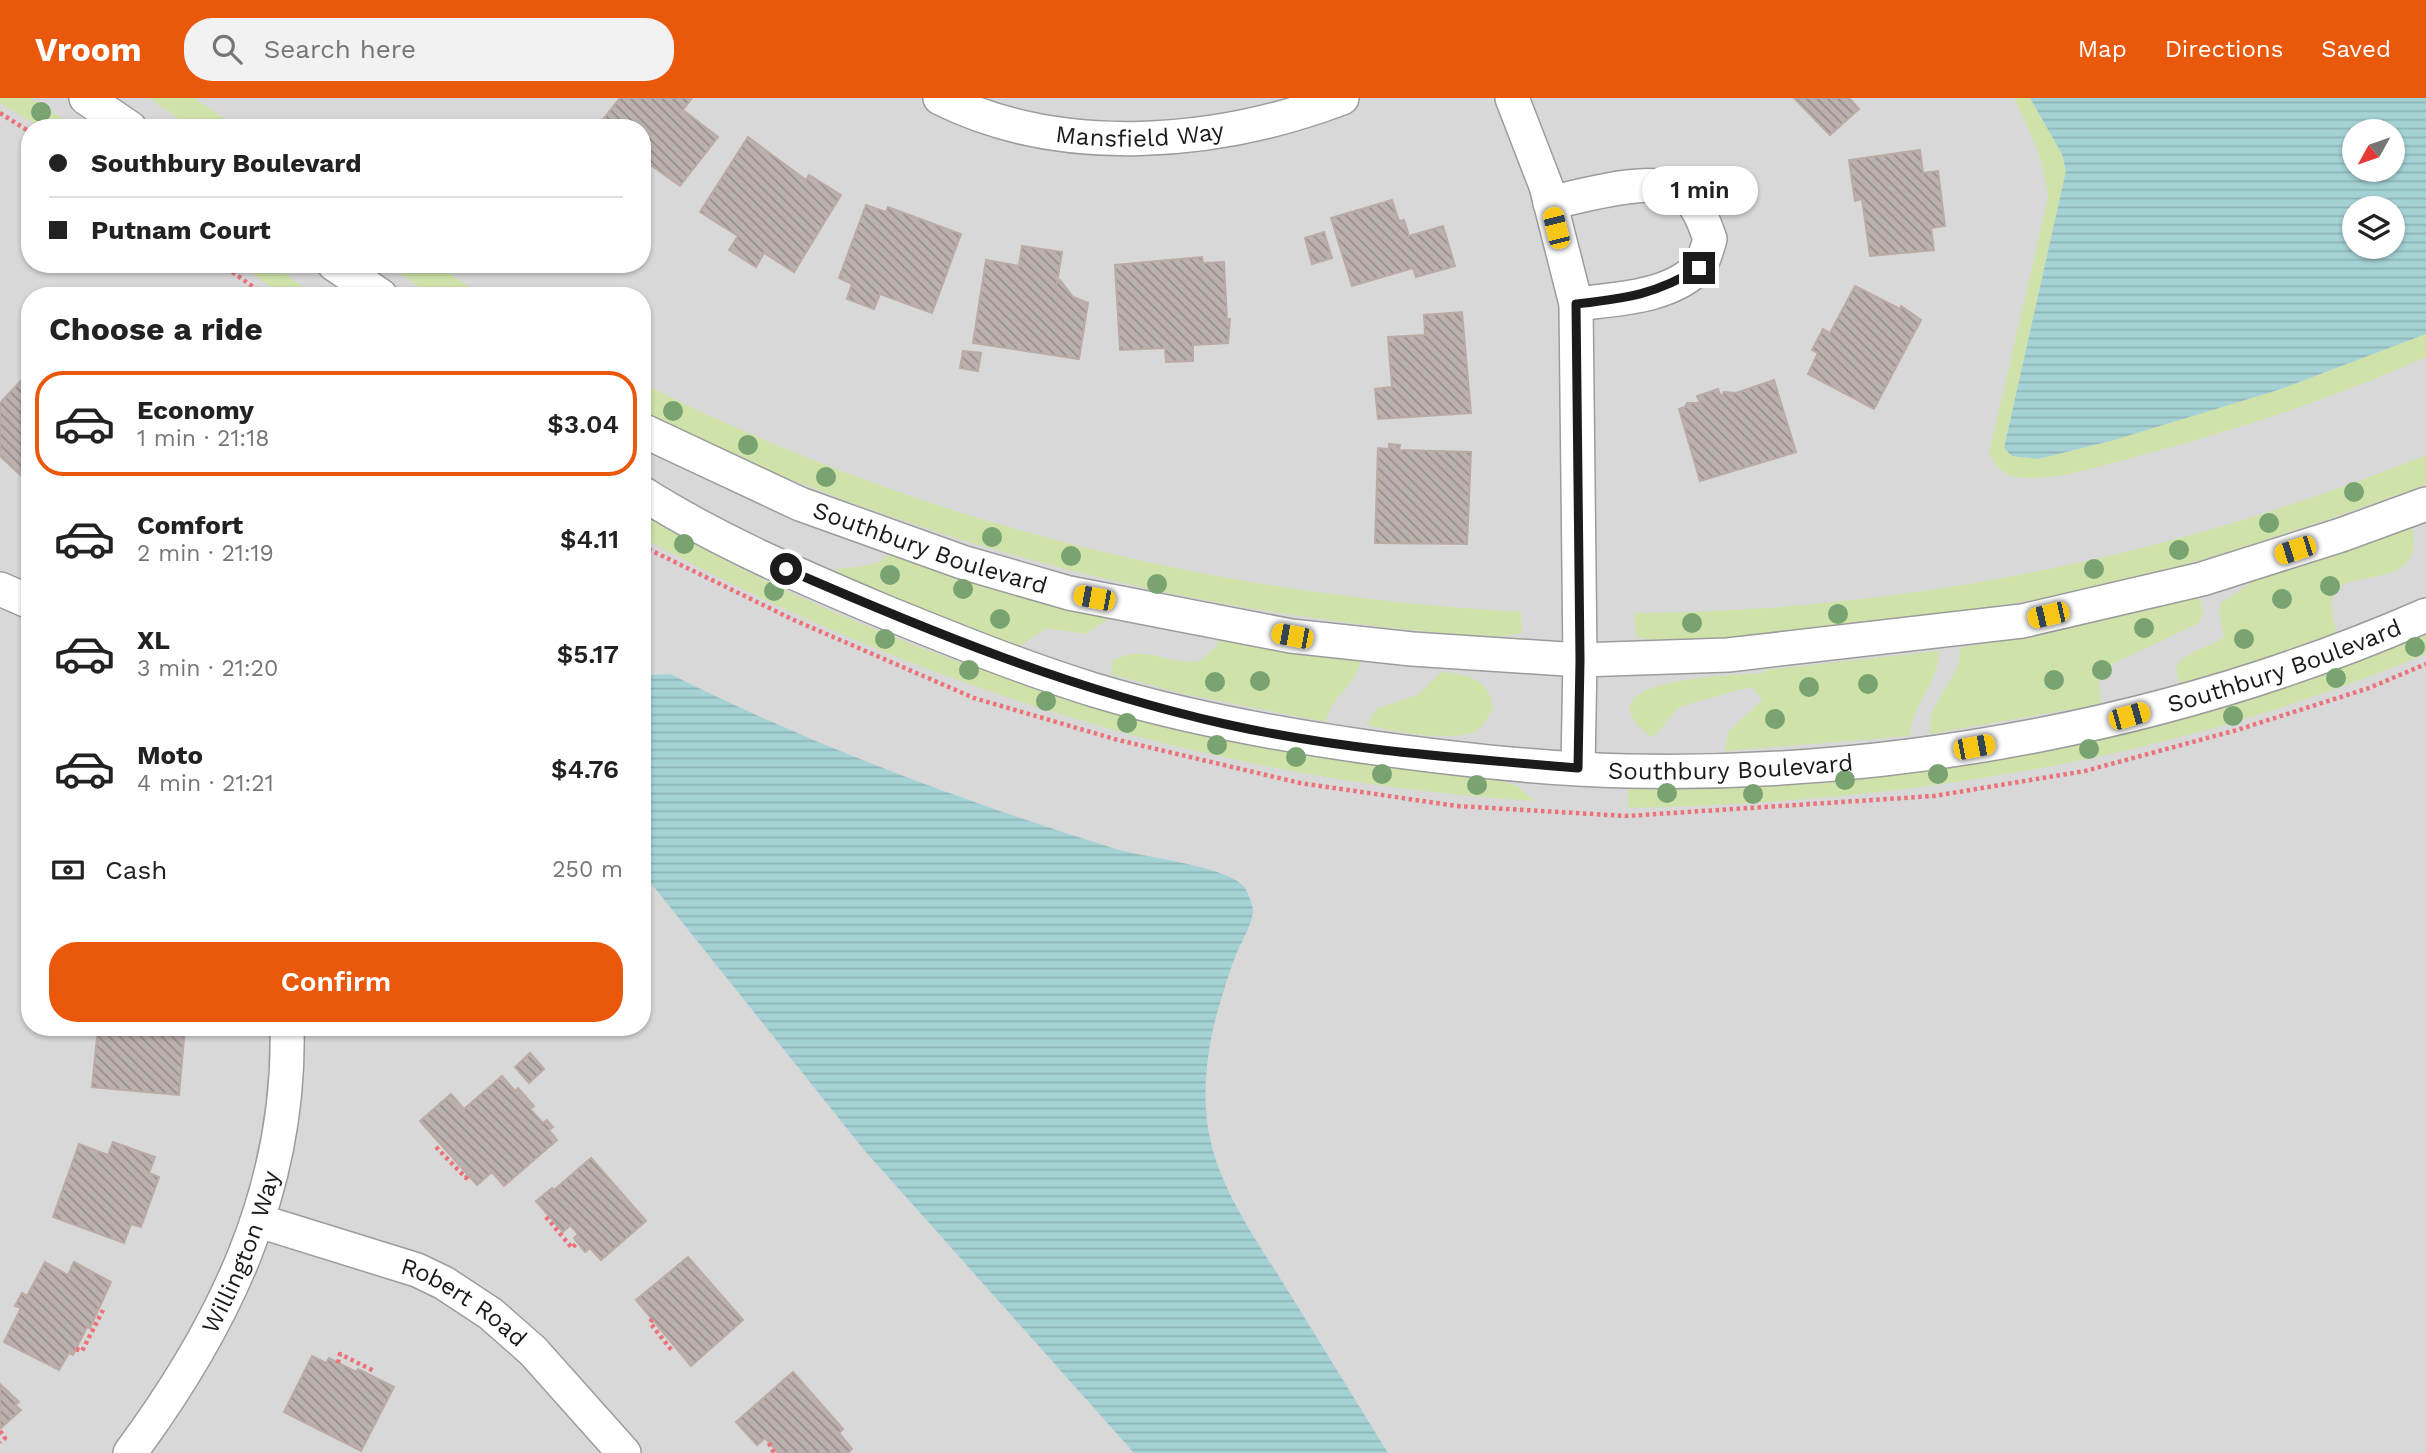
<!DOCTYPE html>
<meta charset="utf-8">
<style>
body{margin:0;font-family:"Work Sans",sans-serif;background:#f2f2f2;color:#222;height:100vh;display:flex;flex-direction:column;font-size:26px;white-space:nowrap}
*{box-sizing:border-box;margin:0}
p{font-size:23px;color:#767676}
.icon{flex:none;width:38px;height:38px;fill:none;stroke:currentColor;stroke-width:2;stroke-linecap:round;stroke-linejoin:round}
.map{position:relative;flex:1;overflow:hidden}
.drawer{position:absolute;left:21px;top:189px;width:630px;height:749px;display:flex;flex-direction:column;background:#fff;border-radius:28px;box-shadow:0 2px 5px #0004}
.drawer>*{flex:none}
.hud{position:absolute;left:21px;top:21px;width:630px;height:154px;border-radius:28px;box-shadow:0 2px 5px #0004;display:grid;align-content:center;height:154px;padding:0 28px;background:#fff}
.needle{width:46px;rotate:230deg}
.tools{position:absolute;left:2342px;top:21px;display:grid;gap:14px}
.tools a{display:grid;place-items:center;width:63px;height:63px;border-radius:50%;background:#fff;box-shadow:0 2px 5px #0004;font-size:35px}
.end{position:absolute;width:32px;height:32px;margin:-16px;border:9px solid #1b1b1b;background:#fff;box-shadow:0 0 0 4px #fff}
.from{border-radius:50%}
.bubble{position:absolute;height:49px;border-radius:24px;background:#fff;box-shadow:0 2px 5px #0004;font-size:23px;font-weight:600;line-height:49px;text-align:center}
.car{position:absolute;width:21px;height:42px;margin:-21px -10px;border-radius:9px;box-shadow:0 0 5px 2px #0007;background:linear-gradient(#f5c518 24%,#345 0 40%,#f5c518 0 76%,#345 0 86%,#f5c518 0)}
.hud b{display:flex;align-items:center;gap:24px;height:66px;font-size:26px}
.hud b+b{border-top:2px solid #e0e0e0}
.hud i{width:18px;height:18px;background:#222}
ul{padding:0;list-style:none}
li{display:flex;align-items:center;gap:21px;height:105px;margin:0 14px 10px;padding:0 14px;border:4px solid transparent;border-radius:28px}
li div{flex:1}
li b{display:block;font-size:26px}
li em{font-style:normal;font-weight:600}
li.active{border-color:#ea580c}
li>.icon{width:63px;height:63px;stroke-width:1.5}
h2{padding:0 28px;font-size:32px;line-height:84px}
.pay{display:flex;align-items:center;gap:18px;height:77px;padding:0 28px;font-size:26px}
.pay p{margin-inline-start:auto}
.primary-button{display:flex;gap:14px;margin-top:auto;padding:14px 28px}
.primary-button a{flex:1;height:80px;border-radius:28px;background:#ea580c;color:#fff;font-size:28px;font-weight:600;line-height:80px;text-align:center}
header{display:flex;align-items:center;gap:42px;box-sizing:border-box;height:98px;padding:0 35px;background:#ea580c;color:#fff}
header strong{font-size:33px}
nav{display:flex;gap:38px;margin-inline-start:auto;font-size:24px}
.search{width:490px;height:63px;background:#f2f2f2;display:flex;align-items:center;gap:18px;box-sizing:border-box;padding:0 24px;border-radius:28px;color:#767676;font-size:26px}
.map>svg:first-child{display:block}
.residential{fill:#d9d8d8;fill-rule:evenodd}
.grass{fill:#cfe2aa}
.water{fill:url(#water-rules);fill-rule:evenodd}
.building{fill:url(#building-back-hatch);stroke:#bbaba5;stroke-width:2}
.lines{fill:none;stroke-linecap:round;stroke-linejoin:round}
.street-casing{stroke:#9c9c9c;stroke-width:36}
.path{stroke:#eb7279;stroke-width:4.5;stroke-dasharray:3.5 3.5;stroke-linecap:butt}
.street{stroke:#fff;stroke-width:33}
.tree{fill:#79a371}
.route{stroke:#1b1b1b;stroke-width:9}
.labels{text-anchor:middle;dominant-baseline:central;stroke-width:5;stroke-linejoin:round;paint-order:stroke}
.street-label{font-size:24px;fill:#1b1b1b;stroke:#fff}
</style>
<header>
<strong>Vroom</strong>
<div class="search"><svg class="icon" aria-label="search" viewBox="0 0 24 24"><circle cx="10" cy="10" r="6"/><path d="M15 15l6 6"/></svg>Search here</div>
<nav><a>Map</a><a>Directions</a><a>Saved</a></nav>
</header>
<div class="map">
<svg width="2426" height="1355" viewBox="0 0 2426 1355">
<defs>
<pattern id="water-rules" width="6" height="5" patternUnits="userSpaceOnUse" patternTransform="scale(1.75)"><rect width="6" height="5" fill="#a5d2d5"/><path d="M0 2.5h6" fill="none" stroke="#8db4b6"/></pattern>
<pattern id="building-back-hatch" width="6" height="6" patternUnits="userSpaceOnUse" patternTransform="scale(1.75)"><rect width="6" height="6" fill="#bbb1ae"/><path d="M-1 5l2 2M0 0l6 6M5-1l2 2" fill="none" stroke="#978f8d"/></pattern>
</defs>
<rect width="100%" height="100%" fill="#ebe6e1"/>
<path class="residential" d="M0 0H2426V1355H0ZM30 30H642V166H30ZM2354 33H2392V72H2354ZM2354 110H2392V149H2354ZM30 198H642V929H30Z"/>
<g class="grass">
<path d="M0 0H30L78 30H42L0 5Z"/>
<path d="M149 0H194L238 30H192Z"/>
<path d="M2014 0H2030L2062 56 2066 73 2004 349 2038 361 2114 342 2278 292 2426 236V259C2329 302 2229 335 2127 361 2095 370 2043 386 2011 378 2001 375 1994 365 1989 356L2048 100C2045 63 2030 33 2014 0Z"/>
<path d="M239 166H272L315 198H284Z"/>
<path d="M386 166H434L484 198H433Z"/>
<path d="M642 285C923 426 1209 496 1521 514L1522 535 1498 539C1200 520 911 447 642 315Z"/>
<path d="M2426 357V386L2409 393C2299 432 2188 470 2074 494 1987 512 1899 523 1811 533 1767 538 1677 550 1636 539L1634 515C1905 513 2174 459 2426 357Z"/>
<path d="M642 417C905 569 1196 653 1497 681L1517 688 1535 703C1220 683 919 591 642 439Z"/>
<path d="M2413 429C2426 514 2305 445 2337 534L2271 559 2179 586 2176 568C2192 549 2205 552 2224 539L2219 515 2221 505 2253 483Z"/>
<path d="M889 455 1050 505 1110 520 1085 536 1047 530 1019 548 828 473C847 468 880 471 889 455Z"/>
<path d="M2200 498 2203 517 2199 525 2108 568 2099 583 2101 606 1930 636C1925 603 1962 583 1960 550L2077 528Z"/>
<path d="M2426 535V556C2166 664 1908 704 1628 710V692L1638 689 2002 660 2085 645 2175 623 2266 596Z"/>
<path d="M1218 542 1361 563C1355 588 1331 599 1326 624L1184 596 1111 576 1113 562C1147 545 1167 568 1200 563L1218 547Z"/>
<path d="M1939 553C1940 584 1912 605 1910 638L1725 653 1728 634 1762 602 1754 591 1746 590 1679 609 1653 640C1570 580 1734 577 1763 575L1765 572Z"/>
<path d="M1441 574C1466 576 1489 580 1493 609 1489 619 1484 630 1473 634 1450 644 1391 633 1367 627L1376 611 1419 596Z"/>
</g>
<g class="water">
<path d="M2030 0H2426V236L2278 292 2114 342 2038 361 2012 358 2004 350 2066 73 2062 56ZM2354 33H2392V72H2354ZM2354 110H2392V149H2354Z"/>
<path d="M670 576C814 648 962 703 1116 751 1146 760 1230 768 1245 790 1248 795 1253 807 1253 813 1252 827 1240 846 1235 859 1217 910 1203 956 1206 1011 1209 1081 1258 1143 1293 1201 1325 1252 1356 1304 1388 1355H1134L865 1053 650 784 642 765V581L650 577Z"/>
</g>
<g class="building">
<path d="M620 0H692L683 12 718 39 680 88 645 63 642 30H607L600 25Z"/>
<path d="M1794 0H1849L1859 11 1830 37Z"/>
<path d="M748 39 806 82 809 77 841 97 794 174 764 155 756 169 729 152 738 138 700 114Z"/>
<path d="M1920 52 1923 75 1938 73 1945 128 1931 130 1934 152 1870 158 1862 101 1855 103 1849 62Z"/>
<path d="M1392 102 1399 123 1404 122 1409 138 1443 128 1455 168 1416 179 1413 170 1352 188 1331 120Z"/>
<path d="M866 107 886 114 888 109 961 136 932 215 880 196 874 211 847 201 852 186 839 180Z"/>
<path d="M1324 134 1332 160 1312 166 1305 140Z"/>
<path d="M1022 148 1062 154 1057 185 1060 182 1073 199 1088 205 1079 261 973 245 986 162 1019 168Z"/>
<path d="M1202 159 1203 165 1224 164 1227 221H1230L1228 245 1193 247V263L1166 264 1165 250 1120 252 1115 167Z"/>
<path d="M1855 188 1900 211 1901 208 1921 222 1874 311 1808 276 1818 255 1812 252 1823 231 1830 235Z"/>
<path d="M1462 214 1471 315 1378 321 1375 291 1392 289 1388 239 1425 237 1424 217Z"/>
<path d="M963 253 981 255 978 273 960 270Z"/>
<path d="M30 273V384L29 385 0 358V305Z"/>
<path d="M1774 282 1796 354 1700 383 1679 311 1685 309 1687 305H1700L1697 298 1718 291 1721 299 1724 294 1736 295Z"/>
<path d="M1389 346 1400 347 1399 352 1471 354 1467 446 1375 445 1378 350 1389 351Z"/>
<path d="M98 929H185L179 997 92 989Z"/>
<path d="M530 955 544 971 529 985 515 969Z"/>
<path d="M502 978 515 993 518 990 534 1008 530 1011 543 1025 547 1022 553 1029 549 1032 557 1042 504 1088 492 1074 477 1087 420 1023 451 996 464 1011Z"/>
<path d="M113 1044 155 1059 149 1075 159 1079 141 1129 131 1126 124 1145 53 1119 79 1046 108 1057Z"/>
<path d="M591 1060 646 1123 601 1162 590 1150 585 1154 574 1140 578 1136 570 1127 563 1134 536 1103 552 1090 554 1092Z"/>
<path d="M688 1159 743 1222 691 1268 636 1202Z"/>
<path d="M45 1164 68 1177 74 1164 111 1184 90 1230 87 1229 73 1257 69 1255 59 1272 4 1244 21 1210 15 1208 22 1195 27 1198Z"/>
<path d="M312 1258 326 1265 329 1260 356 1274 358 1271 394 1289 361 1353 284 1314Z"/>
<path d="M793 1274 843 1331 839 1335 852 1351 848 1355H778L765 1340 757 1347 736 1324Z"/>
<path d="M0 1286 19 1304 15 1307 21 1312 0 1331Z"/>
</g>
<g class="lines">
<g class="street-casing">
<g id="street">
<path d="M86 0 130 30"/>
<path id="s1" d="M940 0C1062 61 1218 47 1342 0"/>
<path d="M1512 0 1546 88 1576 206 1580 562 1578 670"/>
<path d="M1550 105C1581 98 1656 76 1683 95 1698 106 1704 124 1710 141 1707 150 1704 165 1697 171 1667 200 1614 201 1576 206"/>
<path d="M334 166 381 198"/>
<path id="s2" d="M642 332 800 406 962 464 1069 495 1291 538 1412 551 1580 562 1728 557 2022 523 2202 481 2341 437 2426 406"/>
<path id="s3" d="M642 395C718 443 802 479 885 514 954 542 1023 570 1094 592 1184 619 1275 636 1368 649 1453 661 1541 671 1627 673 1897 679 2179 625 2426 517"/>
<path d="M0 491 30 504"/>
<path id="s4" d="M259 1123 417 1172 444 1185 491 1216 533 1253 624 1355"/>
<path id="s5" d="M130 1355C224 1228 291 1091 287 929"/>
</g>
</g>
<g class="path">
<path d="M0 15 30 34"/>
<path d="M221 166 266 198"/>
<path d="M642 448 794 522 974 600 1118 642 1300 685 1457 708 1626 718 1934 698 2085 673 2237 632 2369 590 2426 566"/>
<path d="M436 1049 466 1080 468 1077"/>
<path d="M546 1119 572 1150 577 1145"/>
<path d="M652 1221 650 1225 673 1254"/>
<path d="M76 1251 82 1253 103 1212"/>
<path d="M338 1265 340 1256 374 1273"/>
<path d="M0 1333 5 1340 0 1344"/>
<path d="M769 1345 774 1355"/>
</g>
<use href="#street" class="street"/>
</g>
<g class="tree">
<circle cx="41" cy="14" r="10"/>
<circle cx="673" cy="313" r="10"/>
<circle cx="748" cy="347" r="10"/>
<circle cx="826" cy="379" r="10"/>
<circle cx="2354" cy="394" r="10"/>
<circle cx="2269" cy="425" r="10"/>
<circle cx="992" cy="439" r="10"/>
<circle cx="684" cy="446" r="10"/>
<circle cx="2179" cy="452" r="10"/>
<circle cx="1071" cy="458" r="10"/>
<circle cx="2094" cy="471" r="10"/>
<circle cx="890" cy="477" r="10"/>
<circle cx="1157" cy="486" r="10"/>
<circle cx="2330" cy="488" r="10"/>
<circle cx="963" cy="491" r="10"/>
<circle cx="774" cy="493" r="10"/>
<circle cx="2282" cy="501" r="10"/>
<circle cx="1838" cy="516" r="10"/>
<circle cx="1000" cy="521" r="10"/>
<circle cx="1692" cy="525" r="10"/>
<circle cx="2144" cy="530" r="10"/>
<circle cx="885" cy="541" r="10"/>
<circle cx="2244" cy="541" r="10"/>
<circle cx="2415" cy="549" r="10"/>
<circle cx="969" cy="572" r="10"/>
<circle cx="2102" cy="572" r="10"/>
<circle cx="2336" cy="580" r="10"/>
<circle cx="2054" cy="582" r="10"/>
<circle cx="1260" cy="583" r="10"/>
<circle cx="1215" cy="584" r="10"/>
<circle cx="1868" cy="586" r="10"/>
<circle cx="1809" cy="589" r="10"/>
<circle cx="1046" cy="603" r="10"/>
<circle cx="2233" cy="618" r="10"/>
<circle cx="1775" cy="621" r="10"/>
<circle cx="1127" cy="625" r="10"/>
<circle cx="1217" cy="647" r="10"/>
<circle cx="2089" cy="651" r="10"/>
<circle cx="1296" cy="659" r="10"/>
<circle cx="1382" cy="676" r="10"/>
<circle cx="1938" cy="676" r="10"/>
<circle cx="1845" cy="682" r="10"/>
<circle cx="1477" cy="687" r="10"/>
<circle cx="1667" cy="695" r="10"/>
<circle cx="1753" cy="696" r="10"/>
</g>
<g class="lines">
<path class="route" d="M786 471C931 534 1070 591 1225 626 1341 652 1460 660 1578 670L1580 562 1576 206C1626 200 1655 197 1699 170"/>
</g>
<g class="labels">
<g class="street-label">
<text stroke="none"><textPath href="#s1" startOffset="206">Mansfield Way</textPath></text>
<text stroke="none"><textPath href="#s2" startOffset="312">Southbury Boulevard</textPath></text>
<text stroke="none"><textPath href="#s3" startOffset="1704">Southbury Boulevard</textPath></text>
<text stroke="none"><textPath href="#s3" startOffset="1138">Southbury Boulevard</textPath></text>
<text stroke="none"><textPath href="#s5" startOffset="231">Willington Way</textPath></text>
<text stroke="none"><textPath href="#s4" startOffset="222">Robert Road</textPath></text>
</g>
</g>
</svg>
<div class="tools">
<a><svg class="needle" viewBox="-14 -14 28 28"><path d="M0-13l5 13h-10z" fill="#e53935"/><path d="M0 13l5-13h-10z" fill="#767676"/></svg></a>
<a><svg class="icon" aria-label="layers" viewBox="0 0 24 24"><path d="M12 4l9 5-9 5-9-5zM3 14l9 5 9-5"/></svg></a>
</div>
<i class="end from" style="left:786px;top:471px"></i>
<i class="end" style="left:1699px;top:170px"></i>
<div class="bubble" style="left:1642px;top:68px;width:116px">1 min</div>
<i class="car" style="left:1556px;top:130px;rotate:346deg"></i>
<i class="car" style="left:2295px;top:452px;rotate:252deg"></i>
<i class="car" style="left:1094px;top:500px;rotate:281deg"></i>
<i class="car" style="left:2048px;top:517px;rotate:257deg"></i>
<i class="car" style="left:1292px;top:538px;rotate:281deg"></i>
<i class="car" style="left:2129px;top:618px;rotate:74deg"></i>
<i class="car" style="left:1974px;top:649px;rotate:79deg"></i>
<div class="hud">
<b><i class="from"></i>Southbury Boulevard</b>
<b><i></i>Putnam Court</b>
</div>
<section class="drawer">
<h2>Choose a ride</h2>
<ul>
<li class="active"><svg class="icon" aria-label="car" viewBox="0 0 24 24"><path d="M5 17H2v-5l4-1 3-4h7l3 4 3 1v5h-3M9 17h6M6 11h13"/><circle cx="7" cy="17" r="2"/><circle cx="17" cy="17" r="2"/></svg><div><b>Economy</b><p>1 min · 21:18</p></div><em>$3.04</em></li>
<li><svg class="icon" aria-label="car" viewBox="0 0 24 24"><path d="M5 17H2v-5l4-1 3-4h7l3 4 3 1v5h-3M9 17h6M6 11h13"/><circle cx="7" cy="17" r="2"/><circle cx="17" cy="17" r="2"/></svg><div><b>Comfort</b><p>2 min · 21:19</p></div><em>$4.11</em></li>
<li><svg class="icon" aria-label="car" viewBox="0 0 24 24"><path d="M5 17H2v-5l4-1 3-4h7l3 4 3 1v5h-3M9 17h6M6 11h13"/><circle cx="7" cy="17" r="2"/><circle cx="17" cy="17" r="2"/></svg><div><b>XL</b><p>3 min · 21:20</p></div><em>$5.17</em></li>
<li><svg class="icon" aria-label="car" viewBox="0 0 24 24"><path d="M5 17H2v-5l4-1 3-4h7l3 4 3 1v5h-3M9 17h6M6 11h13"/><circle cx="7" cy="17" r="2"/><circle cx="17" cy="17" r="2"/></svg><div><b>Moto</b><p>4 min · 21:21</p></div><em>$4.76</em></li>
</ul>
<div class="pay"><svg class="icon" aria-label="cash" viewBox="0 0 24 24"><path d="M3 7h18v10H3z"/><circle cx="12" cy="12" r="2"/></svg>Cash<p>250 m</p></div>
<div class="primary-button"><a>Confirm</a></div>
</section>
</div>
